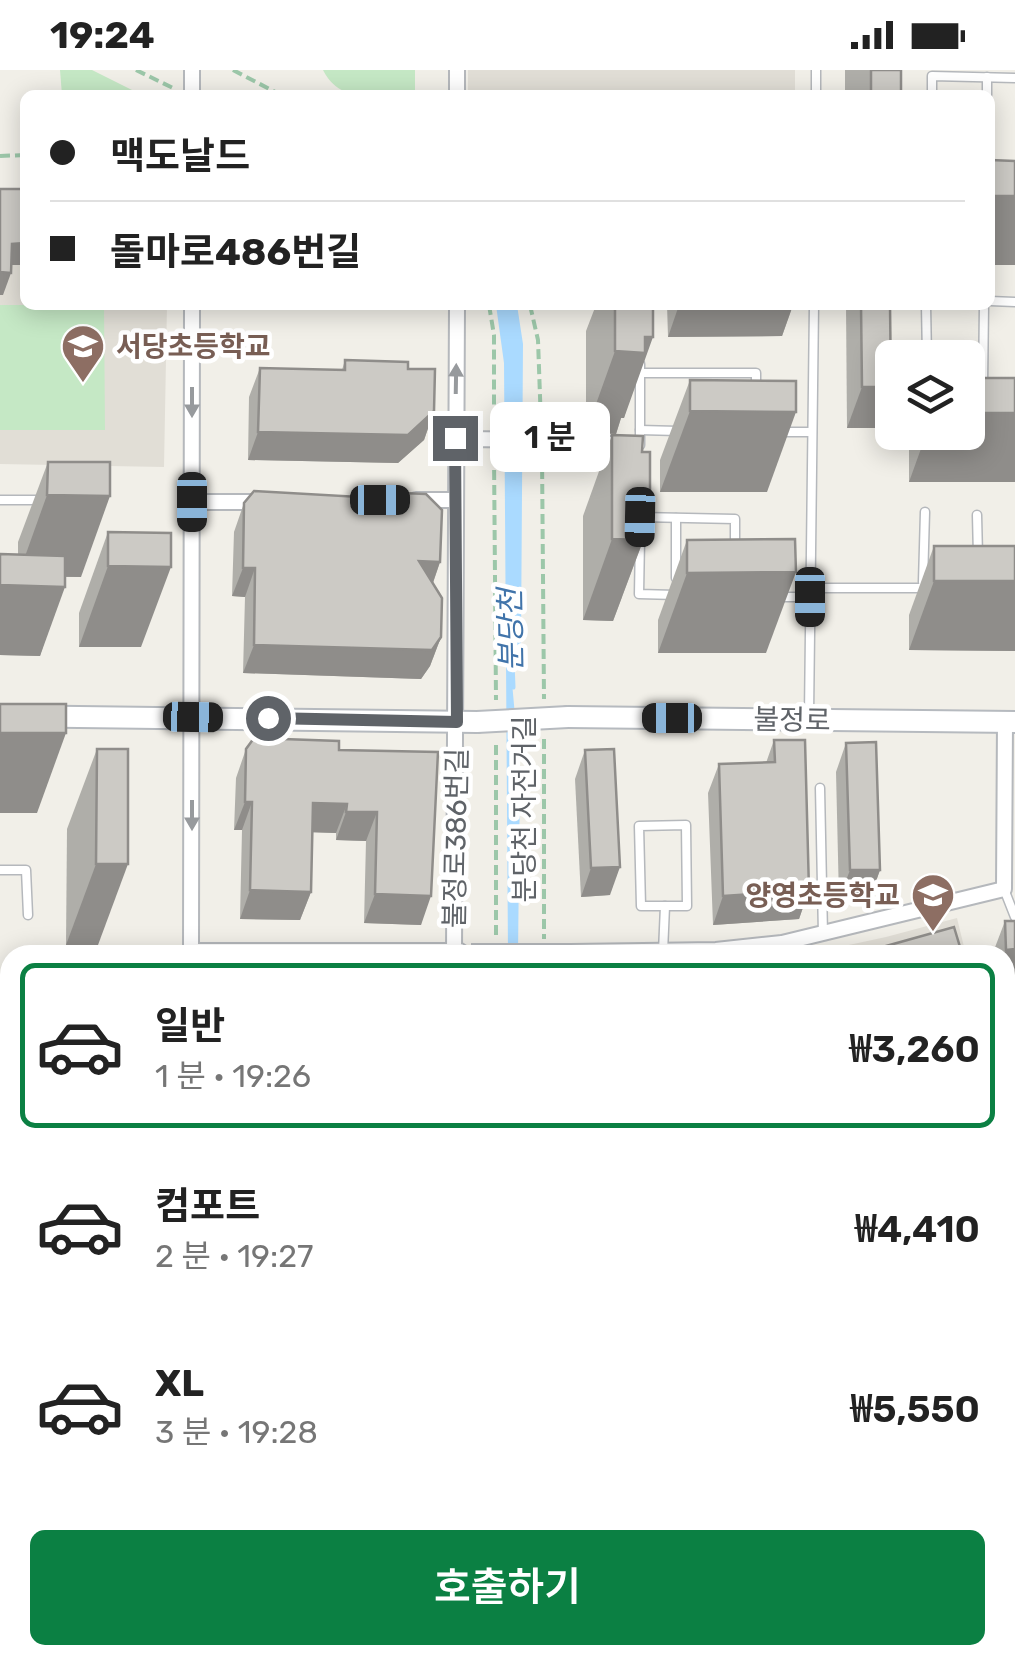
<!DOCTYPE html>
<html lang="ko">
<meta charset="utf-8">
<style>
body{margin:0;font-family:Rubik,"Noto Sans KR",sans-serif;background:#f2f2f2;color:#222;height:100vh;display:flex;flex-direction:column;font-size:38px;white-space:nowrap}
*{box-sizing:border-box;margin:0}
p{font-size:32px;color:#767676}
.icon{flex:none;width:55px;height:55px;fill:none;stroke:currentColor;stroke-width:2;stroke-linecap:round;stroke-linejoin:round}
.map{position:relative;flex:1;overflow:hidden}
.side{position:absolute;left:0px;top:875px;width:1015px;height:720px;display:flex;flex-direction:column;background:#fff;border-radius:30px 30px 0 0;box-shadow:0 5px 25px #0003}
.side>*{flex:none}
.guide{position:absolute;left:20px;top:20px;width:975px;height:220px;border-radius:15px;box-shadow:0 5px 25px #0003;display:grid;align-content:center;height:220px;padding:0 30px;background:#fff}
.buttons{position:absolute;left:875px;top:270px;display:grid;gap:20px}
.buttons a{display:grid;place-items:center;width:110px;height:110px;border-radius:15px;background:#fff;box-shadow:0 5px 25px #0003;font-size:50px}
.end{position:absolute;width:45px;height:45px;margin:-22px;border:12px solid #5f6368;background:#fff;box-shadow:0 0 0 5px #fff}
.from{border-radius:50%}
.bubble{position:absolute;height:70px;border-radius:15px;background:#fff;box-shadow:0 5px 25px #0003;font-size:32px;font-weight:600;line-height:70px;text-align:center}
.car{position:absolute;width:30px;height:60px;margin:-30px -15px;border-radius:12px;box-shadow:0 0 8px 2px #0007;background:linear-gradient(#222 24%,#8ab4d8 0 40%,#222 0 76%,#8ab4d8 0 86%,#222 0)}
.guide b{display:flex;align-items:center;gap:35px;height:95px;font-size:38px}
.guide b+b{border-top:2px solid #e0e0e0}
.guide i{width:25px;height:25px;background:#222}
ul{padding:18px 0 0;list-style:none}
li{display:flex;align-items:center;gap:30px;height:165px;margin:0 20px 15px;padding:0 10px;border:5px solid transparent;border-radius:15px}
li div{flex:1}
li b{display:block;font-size:38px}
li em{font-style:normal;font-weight:600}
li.selected{border-color:#0b8043}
li>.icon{width:90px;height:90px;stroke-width:1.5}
.action{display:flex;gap:20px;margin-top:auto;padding:20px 30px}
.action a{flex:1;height:115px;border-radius:15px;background:#0b8043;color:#fff;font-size:40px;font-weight:600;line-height:115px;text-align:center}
.status{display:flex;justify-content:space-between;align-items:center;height:70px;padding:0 50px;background:#fff;direction:ltr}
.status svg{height:28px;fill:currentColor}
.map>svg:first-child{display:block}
.education{fill:#e1ded6}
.green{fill:#c5e8c5}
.water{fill:#aadaff}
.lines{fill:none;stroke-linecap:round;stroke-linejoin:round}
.stream{stroke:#aadaff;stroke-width:5}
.lane-casing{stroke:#b5b8bc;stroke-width:11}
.street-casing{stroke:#b5b8bc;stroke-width:18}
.secondary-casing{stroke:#b6babf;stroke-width:24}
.path{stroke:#9cc7a9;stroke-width:4;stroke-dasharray:10 5;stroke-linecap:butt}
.lane{stroke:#fff;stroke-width:8}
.street{stroke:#fff;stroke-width:14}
.secondary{stroke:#fff;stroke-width:20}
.street-bridge-casing{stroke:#b5b8bc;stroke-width:18;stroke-linecap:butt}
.secondary-bridge-casing{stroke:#b6babf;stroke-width:24;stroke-linecap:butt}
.street-bridge{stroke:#fff;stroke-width:14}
.secondary-bridge{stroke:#fff;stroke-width:20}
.wall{fill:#afaea9}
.shaded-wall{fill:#8f8d8a}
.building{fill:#cccac5;stroke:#8f8d8a;stroke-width:2.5}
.oneway{fill:#979a9d}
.route{stroke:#5f6368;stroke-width:12}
.labels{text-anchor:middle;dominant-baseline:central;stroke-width:9;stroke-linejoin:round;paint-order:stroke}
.education-label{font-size:28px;font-weight:bold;fill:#785e54;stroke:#fff;text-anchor:start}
.street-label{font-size:28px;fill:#5f6368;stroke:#fff}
.water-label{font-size:30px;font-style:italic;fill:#4174aa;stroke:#fff}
</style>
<div class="status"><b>19:24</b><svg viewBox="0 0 49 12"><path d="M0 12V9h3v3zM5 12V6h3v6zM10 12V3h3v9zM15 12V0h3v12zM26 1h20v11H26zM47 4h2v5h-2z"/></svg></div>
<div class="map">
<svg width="1015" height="1595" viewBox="0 0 1015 1595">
<rect width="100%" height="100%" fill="#f1efe8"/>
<g class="education">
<rect x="468" y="0" width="327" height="25"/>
<path d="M0 122H25V235H167L164 397 0 394Z"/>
<path d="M957 848 966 885H802L886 867Z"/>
<path d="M1015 1184V1595H710L681 1585H1005V1185Z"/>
</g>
<g class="green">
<path d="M60 0H92L142 25H62Z"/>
<path d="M323 0H415V25C379 25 341 36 323 0Z"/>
<path d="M0 235H104L105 360H0Z"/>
</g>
<path class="water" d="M496 235H517L523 274 521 572 511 601 520 702 518 885H508L504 293Z"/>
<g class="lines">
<path class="stream" d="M512 593 513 617"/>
<g class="lane-casing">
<g id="lane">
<path d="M816 25V0"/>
<path d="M932 25V6L1015 8"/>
<path d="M987 25V7"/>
<path d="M990 231 1015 232"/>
<path d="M926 235 927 288"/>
<path d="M640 303H756V317"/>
<path d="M983 315 984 235"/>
<path d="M640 360 678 361"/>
<path d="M782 362H812"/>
<path d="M640 375V294"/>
<path d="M0 430H40"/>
<path d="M977 445 978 486"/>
<path d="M640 447 735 449V479"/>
<path d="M676 448V508"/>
<path d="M640 469 639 524 676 525"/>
<path d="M923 512 925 442"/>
<path d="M810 518H926"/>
<path d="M780 527H810"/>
<path d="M809 645 814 235"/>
<path d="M820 718 823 865"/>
<path d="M686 755 687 836H641L639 756Z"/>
<path d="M0 800H26L28 845"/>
<path d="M1004 819 1015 847"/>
<path d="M663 882 665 836"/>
<path d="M0 965H10"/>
<path d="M0 1024H10"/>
<path d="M0 1472H10"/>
<path d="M0 1514H10"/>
<path d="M0 1569H10"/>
<path d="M30 1585 31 1595"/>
</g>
</g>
<g class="street-casing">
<g id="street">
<path d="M457 0V25"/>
<path d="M192 25V0"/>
<path d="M555 370 624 375"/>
<path d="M416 430H455"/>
<path d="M192 432H264"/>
<path d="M191 881H460"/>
<path d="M570 882 716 880 782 873 1004 819 1005 652"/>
<path d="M191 885 192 235"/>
<path d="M454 885 457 235"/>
<path d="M189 1585V1595"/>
<path d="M538 1585 543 1595"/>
</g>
</g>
<g class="secondary-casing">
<g id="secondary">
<path d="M0 646 477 652"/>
<path d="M568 647 1015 652"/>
</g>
</g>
<g class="path">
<path d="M136 0 175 19"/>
<path d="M233 0 281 25"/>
<path d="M0 86 25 85"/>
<path d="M489 235 494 265V355"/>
<path d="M530 235 538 270 541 354"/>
<path d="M542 384 544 629"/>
<path d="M494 385 496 630"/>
<path d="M544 669V869"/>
<path d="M496 865V670"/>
<path d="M0 1306H10"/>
<path d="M609 1585 619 1595"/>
<path d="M659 1585 673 1595"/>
</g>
<use href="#lane" class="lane"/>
<use href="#street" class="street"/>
<use href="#secondary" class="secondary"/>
<g class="street-bridge-casing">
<g id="street-bridge">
<path d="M460 369 555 370"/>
<path d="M471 882H570"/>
</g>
</g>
<g class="secondary-bridge-casing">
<path id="secondary-bridge" d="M477 652 568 647"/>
</g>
<use href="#street-bridge" class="street-bridge"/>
<use href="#secondary-bridge" class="secondary-bridge"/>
</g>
<g class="wall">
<rect x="845" y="0" width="56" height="25"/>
<path d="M596 235H653L624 348H621L616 364 586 362V261Z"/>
<path d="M667 235H793L782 266 668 267Z"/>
<path d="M846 235H890L891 317 876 358H847Z"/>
<path d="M345 290 408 299 434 341 424 370 398 393 248 390 249 327 260 298 342 300Z"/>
<path d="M1015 308V412H909V377L915 362H968Z"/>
<path d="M690 310 767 422H660V390Z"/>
<path d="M612 365 642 382 650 452 613 551 583 550V446Z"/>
<path d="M48 392 81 507H65L40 586 0 585V484L18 485V472Z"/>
<path d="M377 422 440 492 433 513 441 567 430 596 421 609 243 603 245 527 232 526 234 462 244 433 375 428Z"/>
<path d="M108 462 141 577H79V543Z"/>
<path d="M687 470 766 583H658V550Z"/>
<path d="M934 476H1015V581L909 580V545Z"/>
<path d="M774 670 809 820 799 849 713 855 708 723 719 694 766 693Z"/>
<path d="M846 673 880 800 870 828 839 829 836 702Z"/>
<path d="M97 679 98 875H66L67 759Z"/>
<path d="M246 679 438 682 421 855 364 853 366 771 336 770V763L312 762 311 822 300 850 240 849 242 760H234L236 708Z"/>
<path d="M585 680 610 825 581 827 575 709Z"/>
<path d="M1005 851H1015V908H1005V885H995L994 880Z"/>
<path d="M1015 913V1017H1012L1013 979 1005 978V940Z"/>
<path d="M1015 1170V1255L1012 1256 1015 1272V1490L1005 1438V1172Z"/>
<path d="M1015 1535V1589L989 1595H834L837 1585H1005Z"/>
<rect x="73" y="1585" width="65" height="10"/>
<path d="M451 1585H526L531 1595H447Z"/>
</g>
<g class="shaded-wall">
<rect x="990" y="126" width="25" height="69"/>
<path d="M25 173V195H4L12 174Z"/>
<path d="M0 202 11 203 3 225H0Z"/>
<path d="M679 235H793L782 266 668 267Z"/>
<path d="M645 267H653L624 348H621L616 364 586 362 615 281Z"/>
<path d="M862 317H891L876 358H847Z"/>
<path d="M434 341 424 370 398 393 248 390 258 362Z"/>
<path d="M690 341 796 342 767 422H660Z"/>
<path d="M968 343H1015V412H909L927 362H968Z"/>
<path d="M47 425 110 426 81 507 18 506Z"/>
<path d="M642 452H650L613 551 583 550 612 469Z"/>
<path d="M419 491 440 492 430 521Z"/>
<path d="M108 496 171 497 141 577H79Z"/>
<path d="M243 498H255L245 527 232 526Z"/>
<path d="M796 502 766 583H658L687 503Z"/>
<path d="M934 511H1015V581L909 580Z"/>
<path d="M0 515 65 517 40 586 0 585Z"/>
<path d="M441 567 430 596 421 609 243 603 254 575Z"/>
<path d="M0 663H66L37 743H0Z"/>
<path d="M245 732H252L242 760H234Z"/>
<path d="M313 733 347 734 336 763 302 762Z"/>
<path d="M346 742H377L366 771 336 770Z"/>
<path d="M96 794H128L98 875H66Z"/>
<path d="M620 797 610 825 581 827 591 798Z"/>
<path d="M850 800H880L870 828 839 829Z"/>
<path d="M250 820 311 822 300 850 240 849Z"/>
<path d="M809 820 799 849 713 855 723 826Z"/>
<path d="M375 824 431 826 421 855 364 853Z"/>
<path d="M960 877 957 885H935Z"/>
<path d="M1015 879V908H1005V885H1004L1006 880Z"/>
<path d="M1015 950V974L1013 979 1005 978Z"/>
<rect x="0" y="1136" width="10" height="84"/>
<path d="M1015 1235V1255L1005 1257 1008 1236Z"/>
<rect x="0" y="1344" width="10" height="85"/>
<path d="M1015 1569V1589L989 1595H895L942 1585H1005V1571Z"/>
</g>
<g class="building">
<rect x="871" y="0" width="30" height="25"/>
<path d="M990 90 1015 91V126H990Z"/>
<path d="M0 119H25V173L12 174 11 203 0 202Z"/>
<path d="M615 235H653V267H645V283L615 281Z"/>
<path d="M861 235H890L891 317H862Z"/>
<path d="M345 290 408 292V299H435L434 341 408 365 258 362 260 298 345 300Z"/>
<rect x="968" y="308" width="47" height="35"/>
<path d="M690 310 796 311V342L690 341Z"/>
<path d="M612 365 643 366 642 382H650V452H642V470L612 469Z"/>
<path d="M48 392H110V426L47 425Z"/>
<path d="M254 421 377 428V422L426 424 442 440 440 492 419 491 442 528 441 567 432 580 254 575 255 498H243L244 433Z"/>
<path d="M108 462 171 463V497L108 496Z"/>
<path d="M795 469 796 502 687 503V470Z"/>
<rect x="934" y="476" width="81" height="35"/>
<path d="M0 484 65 486V517L0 515Z"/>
<rect x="0" y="634" width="66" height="29"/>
<path d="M254 668 339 671V680L438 682 431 826 375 824 377 742H346L347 734 313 733 311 822 250 820 252 732H245L246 679Z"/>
<path d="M774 670H805L809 820 723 826 719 694 775 692Z"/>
<path d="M876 672 880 800H850L846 673Z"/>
<path d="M97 679H128V794H96Z"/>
<path d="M614 679 620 797 591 798 585 680Z"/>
<path d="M1005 851H1015V879L1006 880Z"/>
<path d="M954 857 960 877 935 885H880L879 878Z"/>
<path d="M250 883 291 885H250Z"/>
<rect x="0" y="1107" width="10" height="29"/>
<path d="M1015 1170V1235L1008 1236 1015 1272V1427L1005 1375V1172Z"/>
<rect x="0" y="1315" width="10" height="29"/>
<path d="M1015 1535V1569L1005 1571V1538Z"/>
<rect x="104" y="1585" width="34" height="10"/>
<path d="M453 1585H526L531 1595H454Z"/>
<path d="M844 1585H942L895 1595H846Z"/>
<path d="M232 1592 305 1595H232Z"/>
</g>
<defs><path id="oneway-solid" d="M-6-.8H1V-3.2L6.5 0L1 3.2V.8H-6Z" transform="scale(2.5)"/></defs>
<g class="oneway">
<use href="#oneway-solid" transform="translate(456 309) rotate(-89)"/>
<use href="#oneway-solid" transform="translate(192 332) rotate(90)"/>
<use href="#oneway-solid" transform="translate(192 745) rotate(90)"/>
</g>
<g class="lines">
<path class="route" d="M268 648 457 652 455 368"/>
</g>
<defs>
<g id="school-pin" transform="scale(2.25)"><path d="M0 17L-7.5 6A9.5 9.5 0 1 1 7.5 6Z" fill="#8d6e63" stroke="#fff"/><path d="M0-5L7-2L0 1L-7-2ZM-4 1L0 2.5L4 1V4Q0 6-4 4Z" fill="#fff"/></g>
</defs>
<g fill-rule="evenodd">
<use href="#school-pin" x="83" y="276"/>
<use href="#school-pin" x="933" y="825"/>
</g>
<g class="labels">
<g class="education-label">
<text x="116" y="276">서당초등학교</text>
<text x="900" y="825" text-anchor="end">양영초등학교</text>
</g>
<g class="street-label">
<text transform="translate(792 650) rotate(1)">불정로</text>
<text transform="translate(524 739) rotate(-90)">분당천 자전거길</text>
<text transform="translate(456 768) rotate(-89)">불정로386번길</text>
</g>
<g class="water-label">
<text transform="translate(511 560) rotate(-91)">분당천</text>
</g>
</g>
</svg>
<div class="buttons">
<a><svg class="icon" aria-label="layers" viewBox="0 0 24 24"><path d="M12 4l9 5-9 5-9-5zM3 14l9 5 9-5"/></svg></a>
</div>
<i class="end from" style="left:268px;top:648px"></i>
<i class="end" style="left:455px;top:368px"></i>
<div class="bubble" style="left:490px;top:332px;width:120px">1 분</div>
<i class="car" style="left:380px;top:430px;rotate:90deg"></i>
<i class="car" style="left:192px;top:432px;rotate:180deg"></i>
<i class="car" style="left:640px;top:447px;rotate:181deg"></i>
<i class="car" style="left:810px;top:527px;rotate:180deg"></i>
<i class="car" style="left:193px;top:647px;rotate:91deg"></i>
<i class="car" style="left:672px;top:648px;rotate:270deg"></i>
<div class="guide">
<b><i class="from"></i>맥도날드</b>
<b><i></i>돌마로486번길</b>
</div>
<section class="side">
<ul>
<li class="selected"><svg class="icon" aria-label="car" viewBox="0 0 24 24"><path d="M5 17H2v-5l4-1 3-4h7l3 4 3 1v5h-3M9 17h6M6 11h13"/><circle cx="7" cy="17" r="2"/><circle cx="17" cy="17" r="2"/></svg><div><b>일반</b><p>1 분 · 19:26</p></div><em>₩3,260</em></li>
<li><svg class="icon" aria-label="car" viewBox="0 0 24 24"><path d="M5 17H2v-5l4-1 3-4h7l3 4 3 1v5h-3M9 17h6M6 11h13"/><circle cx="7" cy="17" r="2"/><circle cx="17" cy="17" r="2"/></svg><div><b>컴포트</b><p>2 분 · 19:27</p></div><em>₩4,410</em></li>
<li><svg class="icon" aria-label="car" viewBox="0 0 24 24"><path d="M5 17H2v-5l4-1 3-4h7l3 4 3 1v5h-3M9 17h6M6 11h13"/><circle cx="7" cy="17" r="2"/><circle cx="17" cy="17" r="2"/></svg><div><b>XL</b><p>3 분 · 19:28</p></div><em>₩5,550</em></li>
</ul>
<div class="action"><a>호출하기</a></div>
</section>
</div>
